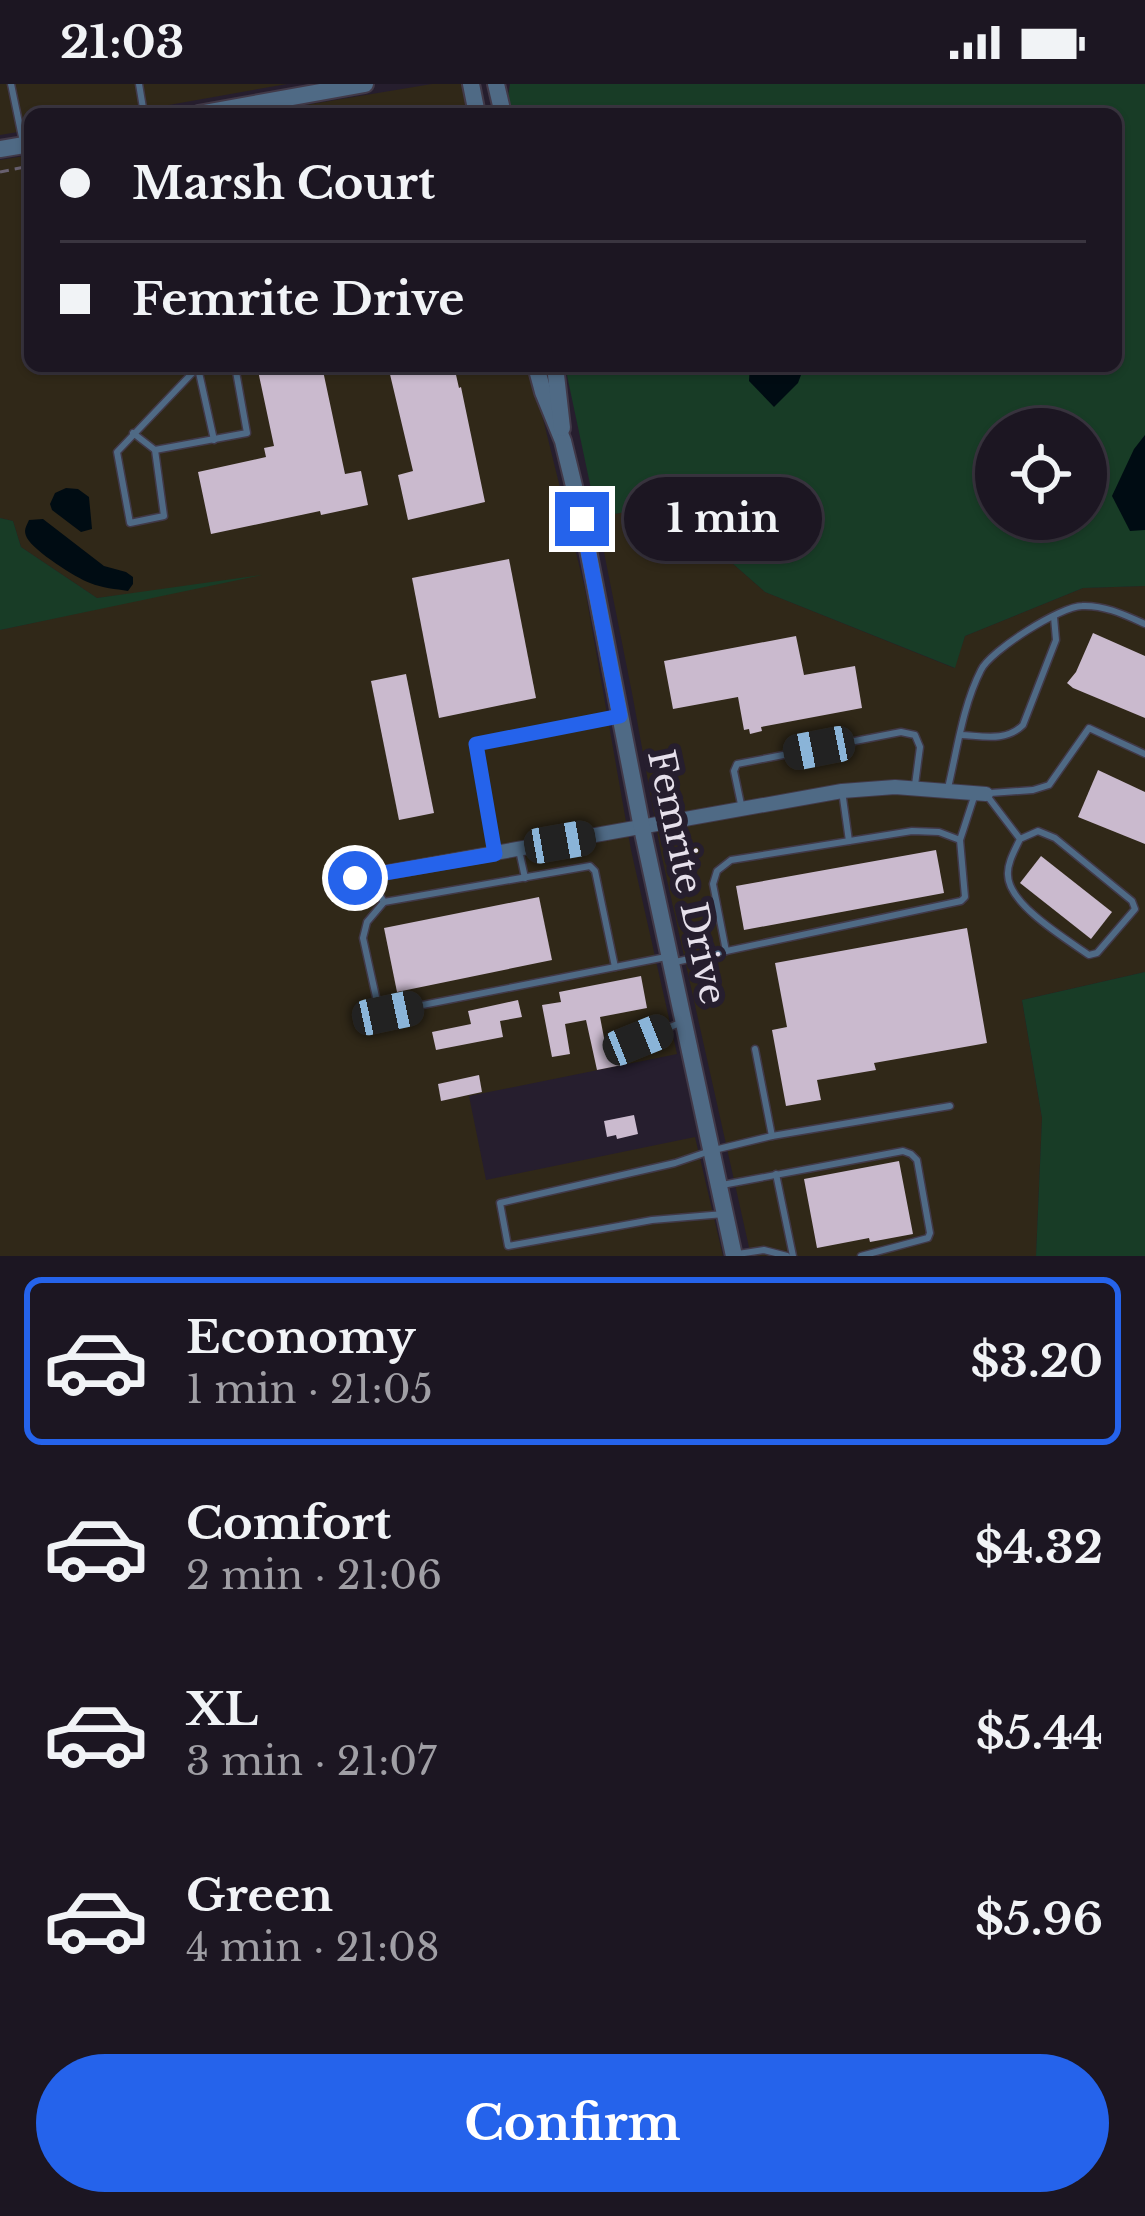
<!DOCTYPE html>
<meta charset="utf-8">
<style>
body{margin:0;font-family:"Libre Baskerville",serif;background:#29232f;color:#f1f3f6;height:100vh;display:flex;flex-direction:column;font-size:45px;white-space:nowrap}
*{box-sizing:border-box;margin:0}
p{font-size:39px;color:#a09fa5}
.icon{flex:none;width:66px;height:66px;fill:none;stroke:currentColor;stroke-width:2;stroke-linecap:round;stroke-linejoin:round}
.map{position:relative;height:1172px;overflow:hidden}
.side{display:flex;flex-direction:column;background:#1c1622;flex:1}
.side>*{flex:none}
.top-card{position:absolute;left:24px;top:24px;width:1098px;height:264px;border-radius:18px;box-shadow:0 3px 9px #0004,0 0 0 3px #3a3540;display:grid;align-content:center;height:264px;padding:0 36px;background:#1c1622}
.tools{position:absolute;left:975px;top:324px;display:grid;gap:24px}
.tools a{display:grid;place-items:center;width:132px;height:132px;border-radius:50%;background:#1c1622;box-shadow:0 3px 9px #0004,0 0 0 3px #3a3540;font-size:60px}
.end{position:absolute;width:54px;height:54px;margin:-27px;border:15px solid #2563eb;background:#fff;box-shadow:0 0 0 6px #fff}
.from{border-radius:50%}
.bubble{position:absolute;height:84px;border-radius:42px;background:#1c1622;box-shadow:0 3px 9px #0004,0 0 0 3px #3a3540;font-size:39px;font-weight:700;line-height:84px;text-align:center}
.car{position:absolute;width:36px;height:72px;margin:-36px -18px;border-radius:15px;box-shadow:0 0 9px 3px #0007;background:linear-gradient(#222 24%,#8ab4d8 0 40%,#222 0 76%,#8ab4d8 0 86%,#222 0)}
.top-card b{display:flex;align-items:center;gap:42px;height:114px;font-size:45px}
.top-card b+b{border-top:3px solid #3a3540}
.top-card i{width:30px;height:30px;background:#f1f3f6}
ul{padding:21px 0 0;list-style:none}
li{display:flex;align-items:center;gap:36px;height:168px;margin:0 24px 18px;padding:0 12px;border:6px solid transparent;border-radius:18px}
li div{flex:1}
li b{display:block;font-size:45px}
li em{font-style:normal;font-weight:700}
li.active{border-color:#2563eb}
li>.icon{width:108px;height:108px;stroke-width:1.5}
.button{display:flex;gap:24px;margin-top:auto;padding:24px 36px}
.button a{flex:1;height:138px;border-radius:72px;background:#2563eb;color:#fff;font-size:48px;font-weight:700;line-height:138px;text-align:center}
.status{display:flex;justify-content:space-between;align-items:center;height:84px;padding:0 60px;background:#1c1622;direction:ltr}
.status svg{height:33px;fill:currentColor}
.map>svg:first-child{display:block}
.industrial{fill:#302818}
.green{fill:#183c26;fill-rule:evenodd}
.water{fill:#000c13}
.building{fill:#cabace}
.lines{fill:none;stroke-linecap:round;stroke-linejoin:round}
.service-casing{stroke:#413948;stroke-width:9}
.minor-casing{stroke:#413948;stroke-width:16}
.tertiary-casing{stroke:#413948;stroke-width:20}
.path{stroke:#68606f;stroke-width:3;stroke-dasharray:9 6;stroke-linecap:butt}
.service{stroke:#4f6a85;stroke-width:6}
.minor{stroke:#4f6a85;stroke-width:14}
.tertiary{stroke:#4f6a85;stroke-width:16}
.route{stroke:#2563eb;stroke-width:15}
.labels{text-anchor:middle;dominant-baseline:central;stroke-width:12;stroke-linejoin:round;paint-order:stroke}
.street-label{font-size:36px;fill:#e6e0eb;stroke:#261e2e}
</style>
<div class="status"><b>21:03</b><svg viewBox="0 0 49 12"><path d="M0 12V9h3v3zM5 12V6h3v6zM10 12V3h3v9zM15 12V0h3v12zM26 1h20v11H26zM47 4h2v5h-2z"/></svg></div>
<div class="map">
<svg width="1145" height="1172" viewBox="0 0 1145 1172">
<rect width="100%" height="100%" fill="#261e2e"/>
<g class="industrial">
<path d="M0 0H287L118 30H30V46L0 51Z"/>
<path d="M432 0H461L467 7 472 30H251Z"/>
<path d="M30 71V282H530L585 505 631 766 677 970 469 1012 486 1096 695 1053 723 1172H0V546L217 499 97 514 21 463 13 437 0 434V76Z"/>
<path d="M666 421 765 508 954 584 965 552 1083 504 1145 502V888L1022 916 1042 1034 1036 1172H751L661 769 633 614 597 433Z"/>
</g>
<g class="green">
<path d="M510 0H1145V502L1083 504 965 552 955 584 765 508 666 421 597 433 565 282H1116V30H512L508 12ZM996 345H1086V435H996Z"/>
<path d="M0 434 13 437 21 463 97 514 262 491 0 546Z"/>
<path d="M1145 888V1172H1036L1042 1034 1022 916Z"/>
</g>
<g class="water">
<path d="M750 282H804V283L798 299 774 323 749 297Z"/>
<path d="M1145 351V446L1130 447 1112 412 1134 365Z"/>
<path d="M66 404 78 405 89 413 92 445 81 448 52 426 50 420 55 409Z"/>
<path d="M43 435 104 482 126 488 133 493V500L128 507C116 505 102 504 90 499 76 494 34 467 27 454 23 446 26 443 29 436Z"/>
</g>
<g class="building">
<path d="M257 282H322L345 390 361 387 368 421 321 431 320 427 211 450 198 388 266 373 264 364 274 362Z"/>
<path d="M388 282H454L459 304 461 303 485 418 408 436 398 391 413 387Z"/>
<path d="M509 475 536 614 439 634 412 494Z"/>
<path d="M1093 549 1145 572V634L1073 604 1067 599 1076 588Z"/>
<path d="M796 552 804 591 855 582 862 624 761 643 762 647 750 650 749 645 744 646 738 613 673 625 664 577Z"/>
<path d="M406 590 434 729 399 736 371 597Z"/>
<path d="M1098 686 1145 708V760L1078 733Z"/>
<path d="M936 766 944 809 744 846 736 802Z"/>
<path d="M1041 772 1112 828 1091 855 1020 799Z"/>
<path d="M539 813 552 876 397 908 384 844Z"/>
<path d="M967 844 987 959 874 979 876 986 817 996 821 1016 786 1022 772 946 787 943 775 879Z"/>
<path d="M641 892 647 924 600 933 606 964 618 961 622 981 597 986 586 936 565 940 570 970 552 973 542 921 561 918 559 908Z"/>
<path d="M518 916 522 933 500 937 503 953 436 966 432 948 471 940 468 927Z"/>
<path d="M479 991 482 1008 441 1017 438 1000Z"/>
<path d="M634 1031 638 1050 617 1055 616 1051 607 1053 604 1037Z"/>
<path d="M899 1077 913 1150 870 1158 869 1154 817 1164 804 1095Z"/>
</g>
<g class="lines">
<g class="service-casing">
<g id="service">
<path d="M11 0 23 58"/>
<path d="M139 0 144 30"/>
<path d="M198 284 214 356"/>
<path d="M133 349 155 366 164 432 130 439 117 368 199 282"/>
<path d="M155 366 247 349 235 282"/>
<path d="M961 651C983 652 1006 658 1023 641L1056 556 1054 533"/>
<path d="M948 704C957 666 963 621 981 586 991 566 1061 522 1082 522 1105 521 1125 531 1145 540"/>
<path d="M842 707 849 757"/>
<path d="M990 709 1033 706 1049 701 1089 644 1145 670"/>
<path d="M988 713 1020 755C1015 766 1007 779 1008 791 1008 820 1066 855 1089 871L1097 869 1135 825 1132 817 1055 754 1038 747 1020 755"/>
<path d="M742 725 734 687 737 680 901 648 915 651 920 663 915 701"/>
<path d="M494 766 476 660 617 632"/>
<path d="M519 766 525 794"/>
<path d="M367 792 384 818 367 838 363 854 378 922 382 929 666 873"/>
<path d="M384 818 590 782 595 787 615 883"/>
<path d="M726 867 713 800 717 787 731 776 912 747 939 748 960 756"/>
<path d="M675 878 961 817 965 813 960 756 974 713"/>
<path d="M638 956 680 939"/>
<path d="M755 965 772 1052"/>
<path d="M776 1090 793 1172"/>
<path d="M722 1101 903 1067 911 1070 917 1076 930 1149 928 1154 861 1172"/>
<path d="M724 1130 652 1136 508 1162 500 1119 675 1079 710 1067 772 1052 950 1022"/>
<path d="M738 1170 764 1166 787 1172"/>
</g>
</g>
<g class="minor-casing">
<path id="minor" d="M355 794 842 707 895 703 986 710"/>
</g>
<g class="tertiary-casing">
<g id="tertiary">
<path d="M471 0 477 30"/>
<path d="M496 0 503 30"/>
<path d="M198 30 365 0"/>
<path d="M0 65 30 60"/>
<path d="M536 282 543 308 563 357 582 435 642 744 734 1172"/>
<path d="M555 282 562 344"/>
</g>
</g>
<g class="path">
<path d="M309 30 353 22"/>
<path d="M0 88 30 82"/>
</g>
<use href="#service" class="service"/>
<use href="#minor" class="minor"/>
<use href="#tertiary" class="tertiary"/>
</g>
<g class="lines">
<path class="route" d="M355 794 495 770 476 660 620 632 582 435"/>
</g>
<g class="labels">
<g class="street-label">
<text transform="translate(687 793) rotate(78)">Femrite Drive</text>
</g>
</g>
</svg>
<div class="tools">
<a><svg class="icon" aria-label="locate" viewBox="0 0 24 24"><circle cx="12" cy="12" r="6"/><path d="M12 2v4M12 18v4M2 12h4M18 12h4"/></svg></a>
</div>
<i class="end from" style="left:355px;top:794px"></i>
<i class="end" style="left:582px;top:435px"></i>
<div class="bubble" style="left:624px;top:393px;width:198px">1 min</div>
<i class="car" style="left:819px;top:664px;rotate:259deg"></i>
<i class="car" style="left:560px;top:758px;rotate:80deg"></i>
<i class="car" style="left:388px;top:929px;rotate:78deg"></i>
<i class="car" style="left:638px;top:956px;rotate:68deg"></i>
<div class="top-card">
<b><i class="from"></i>Marsh Court</b>
<b><i></i>Femrite Drive</b>
</div>
</div>
<section class="side">
<ul>
<li class="active"><svg class="icon" aria-label="car" viewBox="0 0 24 24"><path d="M5 17H2v-5l4-1 3-4h7l3 4 3 1v5h-3M9 17h6M6 11h13"/><circle cx="7" cy="17" r="2"/><circle cx="17" cy="17" r="2"/></svg><div><b>Economy</b><p>1 min · 21:05</p></div><em>$3.20</em></li>
<li><svg class="icon" aria-label="car" viewBox="0 0 24 24"><path d="M5 17H2v-5l4-1 3-4h7l3 4 3 1v5h-3M9 17h6M6 11h13"/><circle cx="7" cy="17" r="2"/><circle cx="17" cy="17" r="2"/></svg><div><b>Comfort</b><p>2 min · 21:06</p></div><em>$4.32</em></li>
<li><svg class="icon" aria-label="car" viewBox="0 0 24 24"><path d="M5 17H2v-5l4-1 3-4h7l3 4 3 1v5h-3M9 17h6M6 11h13"/><circle cx="7" cy="17" r="2"/><circle cx="17" cy="17" r="2"/></svg><div><b>XL</b><p>3 min · 21:07</p></div><em>$5.44</em></li>
<li><svg class="icon" aria-label="car" viewBox="0 0 24 24"><path d="M5 17H2v-5l4-1 3-4h7l3 4 3 1v5h-3M9 17h6M6 11h13"/><circle cx="7" cy="17" r="2"/><circle cx="17" cy="17" r="2"/></svg><div><b>Green</b><p>4 min · 21:08</p></div><em>$5.96</em></li>
</ul>
<div class="button"><a>Confirm</a></div>
</section>
